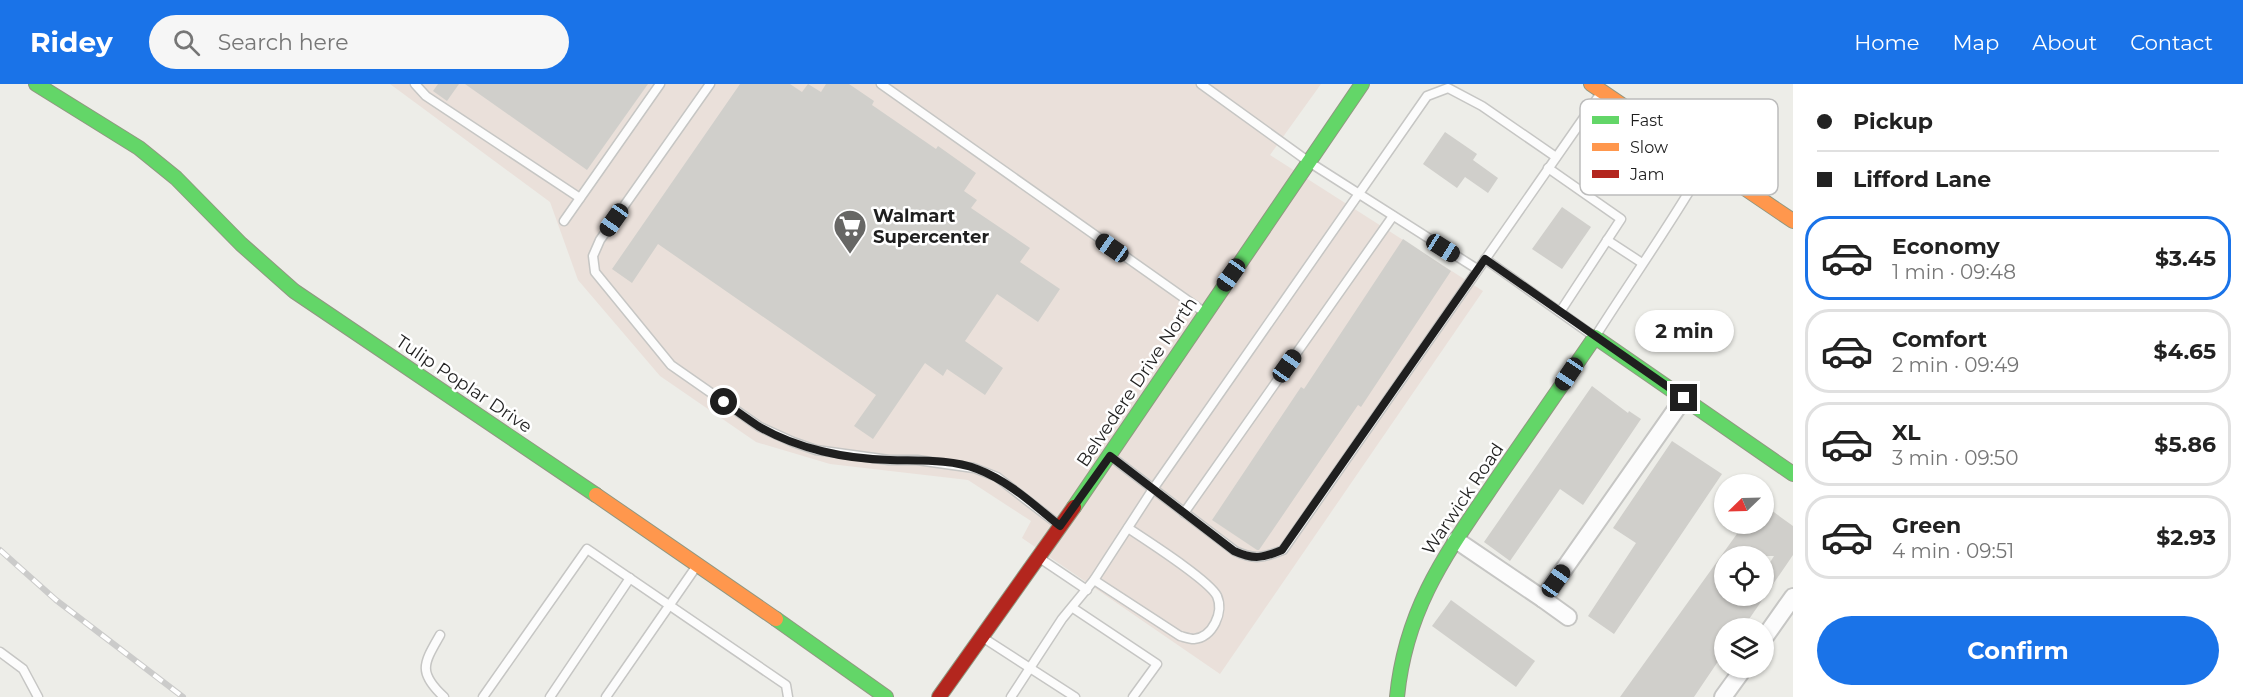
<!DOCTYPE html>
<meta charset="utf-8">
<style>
body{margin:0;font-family:Montserrat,sans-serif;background:#f6f6f6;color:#222;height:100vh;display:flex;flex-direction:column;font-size:22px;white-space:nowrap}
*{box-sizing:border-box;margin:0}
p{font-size:20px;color:#767676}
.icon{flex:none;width:33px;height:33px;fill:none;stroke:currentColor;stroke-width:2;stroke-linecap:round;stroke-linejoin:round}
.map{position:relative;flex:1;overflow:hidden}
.side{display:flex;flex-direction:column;background:#fff;width:450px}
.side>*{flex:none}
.top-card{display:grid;align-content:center;height:132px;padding:0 24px;background:#fff}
.needle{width:39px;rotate:247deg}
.buttons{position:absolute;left:1714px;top:390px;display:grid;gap:12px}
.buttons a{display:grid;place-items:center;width:60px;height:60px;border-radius:50%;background:#fff;box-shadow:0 2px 4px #0004;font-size:30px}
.end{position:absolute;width:27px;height:27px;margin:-14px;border:8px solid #1f1f1f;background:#fff;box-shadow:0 0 0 3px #fff}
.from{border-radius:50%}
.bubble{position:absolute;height:42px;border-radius:21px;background:#fff;box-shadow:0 2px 4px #0004;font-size:20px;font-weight:700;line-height:42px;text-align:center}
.car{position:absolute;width:18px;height:36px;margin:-18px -9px;border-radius:8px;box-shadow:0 0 4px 2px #0007;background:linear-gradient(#222 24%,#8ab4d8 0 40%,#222 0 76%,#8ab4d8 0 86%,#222 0)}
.top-card b{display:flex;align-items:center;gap:21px;height:57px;font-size:22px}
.top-card b+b{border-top:2px solid #e0e0e0}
.top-card i{width:15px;height:15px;background:#222}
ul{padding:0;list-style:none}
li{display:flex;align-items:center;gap:18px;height:84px;margin:0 12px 9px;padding:0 12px;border:3px solid #e0e0e0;border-radius:24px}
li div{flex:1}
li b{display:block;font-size:22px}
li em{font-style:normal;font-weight:700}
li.selected{border-color:#1a73e8}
li>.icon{width:54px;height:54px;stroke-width:1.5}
.primary-button{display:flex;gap:12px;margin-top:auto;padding:12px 24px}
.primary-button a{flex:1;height:69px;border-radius:36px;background:#1a73e8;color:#fff;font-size:24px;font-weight:700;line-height:69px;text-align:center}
header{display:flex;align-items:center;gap:36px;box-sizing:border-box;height:84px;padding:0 30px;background:#1a73e8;color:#fff}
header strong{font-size:28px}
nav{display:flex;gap:33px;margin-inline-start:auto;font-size:21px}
.search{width:420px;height:54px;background:#f6f6f6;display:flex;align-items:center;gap:15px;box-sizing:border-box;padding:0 21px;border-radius:33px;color:#767676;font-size:22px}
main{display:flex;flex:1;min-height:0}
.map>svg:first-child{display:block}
.commercial{fill:#eae0da}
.building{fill:#d0cfcb;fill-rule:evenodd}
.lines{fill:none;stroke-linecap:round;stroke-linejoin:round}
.lane-casing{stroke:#c6c6c4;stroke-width:11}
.street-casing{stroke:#c6c6c4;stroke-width:20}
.fast-casing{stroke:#909780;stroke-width:16}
.slow-casing{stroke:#909780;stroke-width:16}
.jam-casing{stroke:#909780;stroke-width:16}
.lane{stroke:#fcfcfc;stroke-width:8}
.street{stroke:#fcfcfc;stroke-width:16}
.fast{stroke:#63d668;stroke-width:14}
.slow{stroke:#ff974d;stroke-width:14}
.jam{stroke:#b3261e;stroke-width:14}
.rail-casing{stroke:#cbcbca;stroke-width:6}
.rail{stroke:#fff;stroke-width:4;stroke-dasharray:11;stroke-linecap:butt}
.route{stroke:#1f1f1f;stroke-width:8}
.labels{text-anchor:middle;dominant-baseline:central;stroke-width:5;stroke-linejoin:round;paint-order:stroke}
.poi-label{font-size:18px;font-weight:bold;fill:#1f1f1f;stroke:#fff;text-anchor:start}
.street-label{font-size:18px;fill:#1f1f1f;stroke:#fff}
.key{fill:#fff;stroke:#bcbcbc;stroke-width:1.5}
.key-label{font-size:16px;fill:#1f1f1f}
</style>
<header>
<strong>Ridey</strong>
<div class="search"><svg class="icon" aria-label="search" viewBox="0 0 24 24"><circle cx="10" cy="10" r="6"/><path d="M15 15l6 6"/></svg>Search here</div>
<nav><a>Home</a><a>Map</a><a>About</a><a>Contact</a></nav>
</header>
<main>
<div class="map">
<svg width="1793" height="613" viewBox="0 0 1793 613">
<rect width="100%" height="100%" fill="#edede8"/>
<path class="commercial" d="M390 0H1321L1270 71 1483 207 1220 590 1022 454 1031 437 968 396 830 380 756 358 660 292 578 196 550 118Z"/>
<g class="building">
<path d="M438 0H459L447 17 433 7Z"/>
<path d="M465 0H648L587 86Z"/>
<path d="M740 0H790L802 8 808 0 821 8 826 0H849L874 17 872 21 936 65 938 62 976 89 964 107 977 116 971 124 1030 164 1020 178 1060 205 1038 238 997 210 965 257 1003 284 985 311 947 285 943 292 925 279 873 355 854 342 876 311 658 160 632 199 612 185Z"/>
<path d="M1445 48 1477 70 1473 76 1498 94 1488 109 1465 93 1457 104 1423 80Z"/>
<path d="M1562 123 1591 143 1562 185 1532 165Z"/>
<path d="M1403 155 1451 187 1361 323 1358 321 1259 466H1257L1212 436 1301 303 1304 305Z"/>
<path d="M1592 302 1628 329 1629 327 1641 335 1583 421 1560 405 1510 477 1484 458Z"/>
<path d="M1672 357 1722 390 1614 550 1588 532 1636 459 1613 444Z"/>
<path d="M1764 421 1793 442V471L1743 544H1725V567L1694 613H1620L1744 440H1764ZM1725 472H1774L1764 488V512H1725Z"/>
<path d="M1451 516 1535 577 1516 603 1432 542Z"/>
</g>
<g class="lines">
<g class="lane-casing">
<g id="lane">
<path d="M415 0 426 12 580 114"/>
<path d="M710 0 600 156 593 172 595 188 671 281 760 343 793 358 816 366 889 376H917L974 384 997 393 1059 441"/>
<path d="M881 0 1204 228"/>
<path d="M1201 0 1309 78 1477 185"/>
<path d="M1548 84 1621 135 1560 228"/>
<path d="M564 137 660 0"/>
<path d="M1607 156 1642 179"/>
<path d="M1485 175 1595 253C1631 196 1671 140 1705 81"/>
<path d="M1110 372 1235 467C1254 476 1263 474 1283 466L1601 9"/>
<path d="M1184 429 1393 132"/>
<path d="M1038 473 1087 506"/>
<path d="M1094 496 1180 552C1184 553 1190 555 1194 555 1213 553 1224 528 1217 512 1209 496 1146 456 1128 444"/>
<path d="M1073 524 1157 580 1133 613"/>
<path d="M440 551C424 579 417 588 444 613"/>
<path d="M982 553 1075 613"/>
<path d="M0 568 23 585 38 613"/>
<path d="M483 613 587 465 786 601 788 613"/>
<path d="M550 613 630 494"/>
<path d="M606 613 698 480"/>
<path d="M1011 613 1062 535 1094 496 1153 405 1427 12 1448 4 1482 22 1556 73"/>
</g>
</g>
<g class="street-casing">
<g id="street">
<path d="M1456 456 1543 515 1684 314"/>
<path d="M1543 515 1568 533"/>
<path d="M1764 554 1793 513"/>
<path d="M1723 613 1744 584"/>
</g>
</g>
<g class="fast-casing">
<g id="fast">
<path d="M36 0 139 64 176 94 241 160 294 207 596 411"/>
<path d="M1074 423 1362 0"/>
<path d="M776 535 886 613"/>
<path d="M1397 613C1406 521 1449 466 1499 392 1531 346 1563 300 1595 253L1793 390"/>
</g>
</g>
<g class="slow-casing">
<g id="slow">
<path d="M1591 0 1793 137"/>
<path d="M596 411 776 535"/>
</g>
</g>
<g class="jam-casing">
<path id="jam" d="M939 613 1074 423"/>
</g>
<use href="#lane" class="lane"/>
<use href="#street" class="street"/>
<use href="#fast" class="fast"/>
<use href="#slow" class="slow"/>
<use href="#jam" class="jam"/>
<g class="rail-casing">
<path id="rail" d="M0 466 56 516 183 613"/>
</g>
<use href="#rail" class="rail"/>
</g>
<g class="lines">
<path class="route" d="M724 318C735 326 746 334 758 342 797 365 846 375 890 376 918 377 951 375 977 385 1009 397 1034 421 1060 442L1110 372 1234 467C1254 476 1263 474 1282 466L1485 175 1684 314"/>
</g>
<defs>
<g id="supermarket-pin" transform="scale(1.725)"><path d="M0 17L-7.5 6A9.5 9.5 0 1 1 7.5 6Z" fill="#676765" stroke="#fff"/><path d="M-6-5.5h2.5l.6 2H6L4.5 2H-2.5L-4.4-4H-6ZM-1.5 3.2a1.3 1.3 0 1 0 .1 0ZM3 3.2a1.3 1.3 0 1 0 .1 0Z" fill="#fff"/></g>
</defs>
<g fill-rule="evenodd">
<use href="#supermarket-pin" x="850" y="142"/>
</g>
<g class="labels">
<g class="poi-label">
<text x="873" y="132">Walmart<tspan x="873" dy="21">Supercenter</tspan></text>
</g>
<g class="street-label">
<text transform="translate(1137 298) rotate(-56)">Belvedere Drive North</text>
<text transform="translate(464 300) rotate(34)">Tulip Poplar Drive</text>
<text transform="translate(1463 415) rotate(-56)">Warwick Road</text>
</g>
</g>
<rect x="1580" y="15" width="198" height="96" rx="9" class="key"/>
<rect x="1592" y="32" width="27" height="8" fill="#63d668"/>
<rect x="1592" y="59" width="27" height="8" fill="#ff974d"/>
<rect x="1592" y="86" width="27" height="8" fill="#b3261e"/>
<g class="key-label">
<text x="1630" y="42">Fast</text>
<text x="1630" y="69">Slow</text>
<text x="1630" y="96">Jam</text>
</g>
</svg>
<div class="buttons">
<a><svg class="needle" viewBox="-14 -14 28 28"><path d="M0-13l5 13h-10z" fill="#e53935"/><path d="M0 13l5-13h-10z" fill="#767676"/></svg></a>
<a><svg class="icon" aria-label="locate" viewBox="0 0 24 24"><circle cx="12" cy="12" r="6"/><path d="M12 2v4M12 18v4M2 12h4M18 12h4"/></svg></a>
<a><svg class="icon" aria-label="layers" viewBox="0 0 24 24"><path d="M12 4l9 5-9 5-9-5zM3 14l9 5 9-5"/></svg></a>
</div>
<i class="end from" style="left:724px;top:318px"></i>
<i class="end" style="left:1684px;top:314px"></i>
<div class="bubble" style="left:1635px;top:226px;width:99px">2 min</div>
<i class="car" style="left:614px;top:136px;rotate:215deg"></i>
<i class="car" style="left:1112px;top:164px;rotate:305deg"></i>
<i class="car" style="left:1443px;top:164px;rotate:122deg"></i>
<i class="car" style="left:1231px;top:191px;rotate:215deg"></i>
<i class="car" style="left:1287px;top:282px;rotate:35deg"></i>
<i class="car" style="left:1569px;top:290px;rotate:214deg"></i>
<i class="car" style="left:1556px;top:497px;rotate:35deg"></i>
</div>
<section class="side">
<div class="top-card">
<b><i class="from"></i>Pickup</b>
<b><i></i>Lifford Lane</b>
</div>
<ul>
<li class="selected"><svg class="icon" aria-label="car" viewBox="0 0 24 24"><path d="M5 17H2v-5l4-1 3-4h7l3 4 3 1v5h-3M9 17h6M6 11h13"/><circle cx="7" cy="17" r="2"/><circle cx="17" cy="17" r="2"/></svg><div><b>Economy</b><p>1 min · 09:48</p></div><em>$3.45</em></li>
<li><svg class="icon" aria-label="car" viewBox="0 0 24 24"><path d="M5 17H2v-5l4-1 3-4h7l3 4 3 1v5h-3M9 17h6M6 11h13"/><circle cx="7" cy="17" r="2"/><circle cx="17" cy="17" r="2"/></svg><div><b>Comfort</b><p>2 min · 09:49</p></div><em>$4.65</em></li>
<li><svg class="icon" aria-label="car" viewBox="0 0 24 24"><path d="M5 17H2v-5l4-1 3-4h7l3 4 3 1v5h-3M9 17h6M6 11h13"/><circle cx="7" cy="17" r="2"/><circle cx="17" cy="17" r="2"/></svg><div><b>XL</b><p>3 min · 09:50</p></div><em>$5.86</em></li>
<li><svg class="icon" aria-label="car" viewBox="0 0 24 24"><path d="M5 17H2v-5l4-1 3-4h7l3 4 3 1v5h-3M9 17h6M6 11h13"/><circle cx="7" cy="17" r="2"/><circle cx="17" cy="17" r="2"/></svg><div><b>Green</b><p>4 min · 09:51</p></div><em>$2.93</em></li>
</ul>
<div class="primary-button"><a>Confirm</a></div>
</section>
</main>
